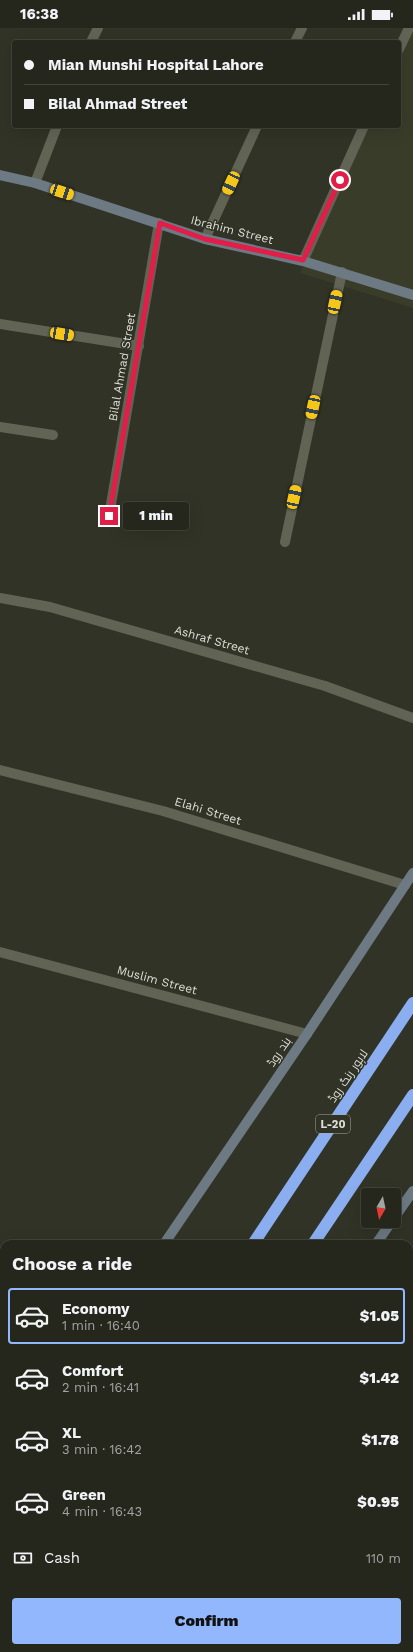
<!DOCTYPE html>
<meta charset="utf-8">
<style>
body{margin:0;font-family:"Work Sans",Cairo,sans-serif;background:#2d2e25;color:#f1f3f6;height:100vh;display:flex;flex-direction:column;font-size:15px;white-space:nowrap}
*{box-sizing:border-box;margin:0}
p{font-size:13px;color:#a3a5a3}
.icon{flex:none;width:22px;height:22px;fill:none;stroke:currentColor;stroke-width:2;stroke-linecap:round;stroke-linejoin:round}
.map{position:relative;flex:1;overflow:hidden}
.panel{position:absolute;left:0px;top:1212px;width:413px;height:412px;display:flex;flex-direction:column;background:#25261c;border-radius:12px 12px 0 0;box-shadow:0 4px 16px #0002,0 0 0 1px #42433b}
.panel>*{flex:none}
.banner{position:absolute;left:12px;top:12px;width:389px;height:88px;border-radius:4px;box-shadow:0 4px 16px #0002,0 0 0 1px #42433b;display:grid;align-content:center;height:88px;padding:0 12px;background:#25261c}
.needle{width:26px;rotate:189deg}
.controls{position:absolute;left:361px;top:1160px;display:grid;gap:8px}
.controls a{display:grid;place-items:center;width:40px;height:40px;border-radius:4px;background:#25261c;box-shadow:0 4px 16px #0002,0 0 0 1px #42433b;font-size:20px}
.end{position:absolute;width:18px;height:18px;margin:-9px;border:5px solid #e11d48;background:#fff;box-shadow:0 0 0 2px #fff}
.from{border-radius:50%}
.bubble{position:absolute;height:28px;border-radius:4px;background:#25261c;box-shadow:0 4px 16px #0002,0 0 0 1px #42433b;font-size:13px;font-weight:800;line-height:28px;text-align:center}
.car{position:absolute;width:12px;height:24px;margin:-12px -6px;border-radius:5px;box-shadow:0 0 3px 1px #0007;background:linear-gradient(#f5c518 24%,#345 0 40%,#f5c518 0 76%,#345 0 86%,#f5c518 0)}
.banner b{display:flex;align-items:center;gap:14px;height:38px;font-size:15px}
.banner b+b{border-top:1px solid #42433b}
.banner i{width:10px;height:10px;background:#f1f3f6}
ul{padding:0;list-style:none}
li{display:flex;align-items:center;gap:12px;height:56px;margin:0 8px 6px;padding:0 4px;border:2px solid transparent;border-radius:4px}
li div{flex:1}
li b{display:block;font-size:15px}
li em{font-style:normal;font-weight:800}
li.selected{border-color:#92b7fd}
li>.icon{width:36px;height:36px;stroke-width:1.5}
h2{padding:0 12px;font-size:18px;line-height:48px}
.pay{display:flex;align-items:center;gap:10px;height:44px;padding:0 12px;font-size:15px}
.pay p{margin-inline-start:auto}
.button{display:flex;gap:8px;margin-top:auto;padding:8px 12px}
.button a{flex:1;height:46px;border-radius:4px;background:#92b7fd;color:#111;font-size:16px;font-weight:800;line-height:46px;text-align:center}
.status{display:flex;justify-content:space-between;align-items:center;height:28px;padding:0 20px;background:#25261c;direction:ltr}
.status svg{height:11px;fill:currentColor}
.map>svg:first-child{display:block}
.built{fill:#393c29}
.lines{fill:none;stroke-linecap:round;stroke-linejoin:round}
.lane{stroke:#616455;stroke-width:10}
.street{stroke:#616455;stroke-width:10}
.secondary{stroke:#6d7a84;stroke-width:10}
.highway{stroke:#8aaef0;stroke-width:12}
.route{stroke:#e11d48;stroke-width:5}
.labels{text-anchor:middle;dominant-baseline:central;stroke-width:3;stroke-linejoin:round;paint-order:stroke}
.shield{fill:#313326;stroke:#a9aba2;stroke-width:1}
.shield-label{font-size:11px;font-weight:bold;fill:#dddfd7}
.street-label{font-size:12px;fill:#dddfd7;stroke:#313326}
</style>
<div class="status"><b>16:38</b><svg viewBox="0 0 49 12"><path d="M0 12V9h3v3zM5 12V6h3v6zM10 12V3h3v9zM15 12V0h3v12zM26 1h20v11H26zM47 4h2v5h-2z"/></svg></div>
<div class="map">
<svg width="413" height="1624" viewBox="0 0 413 1624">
<rect width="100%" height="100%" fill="#313326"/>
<path class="built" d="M413 0V280L300 245 366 98H399V24Z"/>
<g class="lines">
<g class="lane">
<path d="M399 21 409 0"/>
<path d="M303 233 364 98"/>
<path d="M0 399 53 407"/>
</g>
<g class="street">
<path d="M91 14 98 0"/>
<path d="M295 14 302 0"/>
<path d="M35 155 57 98"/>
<path d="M205 211 257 98"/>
<path d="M0 296 139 318"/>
<path d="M109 488 159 195"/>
<path d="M285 514 342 244"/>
<path d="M0 570 50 579 325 658 413 690"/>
<path d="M0 742 163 783 405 857"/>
<path d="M0 924 307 1006"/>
<path d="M0 1321 4 1322"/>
</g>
<g class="secondary">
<path d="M0 147 35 155 205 211 303 233 413 267"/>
<path d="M394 1190 413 1163"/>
<path d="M164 1216 307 1006 413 845"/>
<path d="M376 1216 392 1193"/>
<path d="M0 1393 4 1389"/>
<path d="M0 1491 4 1485"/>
<path d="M98 1624 101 1620"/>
</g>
<g class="highway">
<path d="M253 1216 413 975"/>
<path d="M313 1216 413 1067"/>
<path d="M0 1597 4 1591"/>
<path d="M40 1624 43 1620"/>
</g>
</g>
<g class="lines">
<path class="route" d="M109 488 160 195 205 211 303 232 340 152"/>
</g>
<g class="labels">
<rect class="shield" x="316" y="1087" width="34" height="18" rx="3"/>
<g class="shield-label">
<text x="333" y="1096">L-20</text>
</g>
<g class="street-label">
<text transform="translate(232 202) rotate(14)">Ibrahim Street</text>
<text transform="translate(122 339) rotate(-80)">Bilal Ahmad Street</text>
<text transform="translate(212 612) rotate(16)">Ashraf Street</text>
<text transform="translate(208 783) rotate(17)">Elahi Street</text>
<text transform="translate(157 952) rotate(15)">Muslim Street</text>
<text transform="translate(279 1024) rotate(-56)">بند روڈ</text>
<text transform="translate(348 1048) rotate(-56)">لاہور رنگ روڈ</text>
</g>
</g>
</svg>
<div class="controls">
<a><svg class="needle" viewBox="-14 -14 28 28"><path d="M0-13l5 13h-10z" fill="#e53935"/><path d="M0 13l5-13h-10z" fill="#a3a5a3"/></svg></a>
</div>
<i class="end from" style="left:340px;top:152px"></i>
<i class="end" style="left:109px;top:488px"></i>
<div class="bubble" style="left:123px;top:474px;width:66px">1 min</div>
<i class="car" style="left:231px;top:155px;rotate:205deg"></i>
<i class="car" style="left:62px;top:164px;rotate:108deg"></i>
<i class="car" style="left:335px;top:274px;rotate:12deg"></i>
<i class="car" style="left:62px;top:306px;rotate:99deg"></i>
<i class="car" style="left:313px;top:379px;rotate:192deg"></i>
<i class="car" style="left:294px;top:469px;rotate:12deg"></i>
<div class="banner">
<b><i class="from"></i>Mian Munshi Hospital Lahore</b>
<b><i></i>Bilal Ahmad Street</b>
</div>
<section class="panel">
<h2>Choose a ride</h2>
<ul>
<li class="selected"><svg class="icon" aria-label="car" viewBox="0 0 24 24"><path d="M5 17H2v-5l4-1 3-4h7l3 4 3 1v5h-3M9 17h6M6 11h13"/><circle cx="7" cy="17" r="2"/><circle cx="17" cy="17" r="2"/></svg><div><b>Economy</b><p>1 min · 16:40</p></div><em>$1.05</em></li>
<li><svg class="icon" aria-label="car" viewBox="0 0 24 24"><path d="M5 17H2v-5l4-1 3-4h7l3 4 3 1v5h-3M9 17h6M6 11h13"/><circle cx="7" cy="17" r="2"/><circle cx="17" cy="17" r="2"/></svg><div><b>Comfort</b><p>2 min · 16:41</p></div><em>$1.42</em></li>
<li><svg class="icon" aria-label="car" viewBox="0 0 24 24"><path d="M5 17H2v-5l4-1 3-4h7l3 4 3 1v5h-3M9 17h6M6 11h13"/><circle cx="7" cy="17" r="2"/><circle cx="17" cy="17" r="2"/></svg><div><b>XL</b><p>3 min · 16:42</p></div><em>$1.78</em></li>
<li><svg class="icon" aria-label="car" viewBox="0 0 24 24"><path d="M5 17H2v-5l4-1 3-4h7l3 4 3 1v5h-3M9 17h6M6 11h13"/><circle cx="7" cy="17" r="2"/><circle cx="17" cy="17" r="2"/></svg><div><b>Green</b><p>4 min · 16:43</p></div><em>$0.95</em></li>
</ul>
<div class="pay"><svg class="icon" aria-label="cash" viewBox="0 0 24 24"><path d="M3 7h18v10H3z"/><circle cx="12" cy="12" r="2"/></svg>Cash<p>110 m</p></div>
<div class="button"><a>Confirm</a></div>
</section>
</div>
